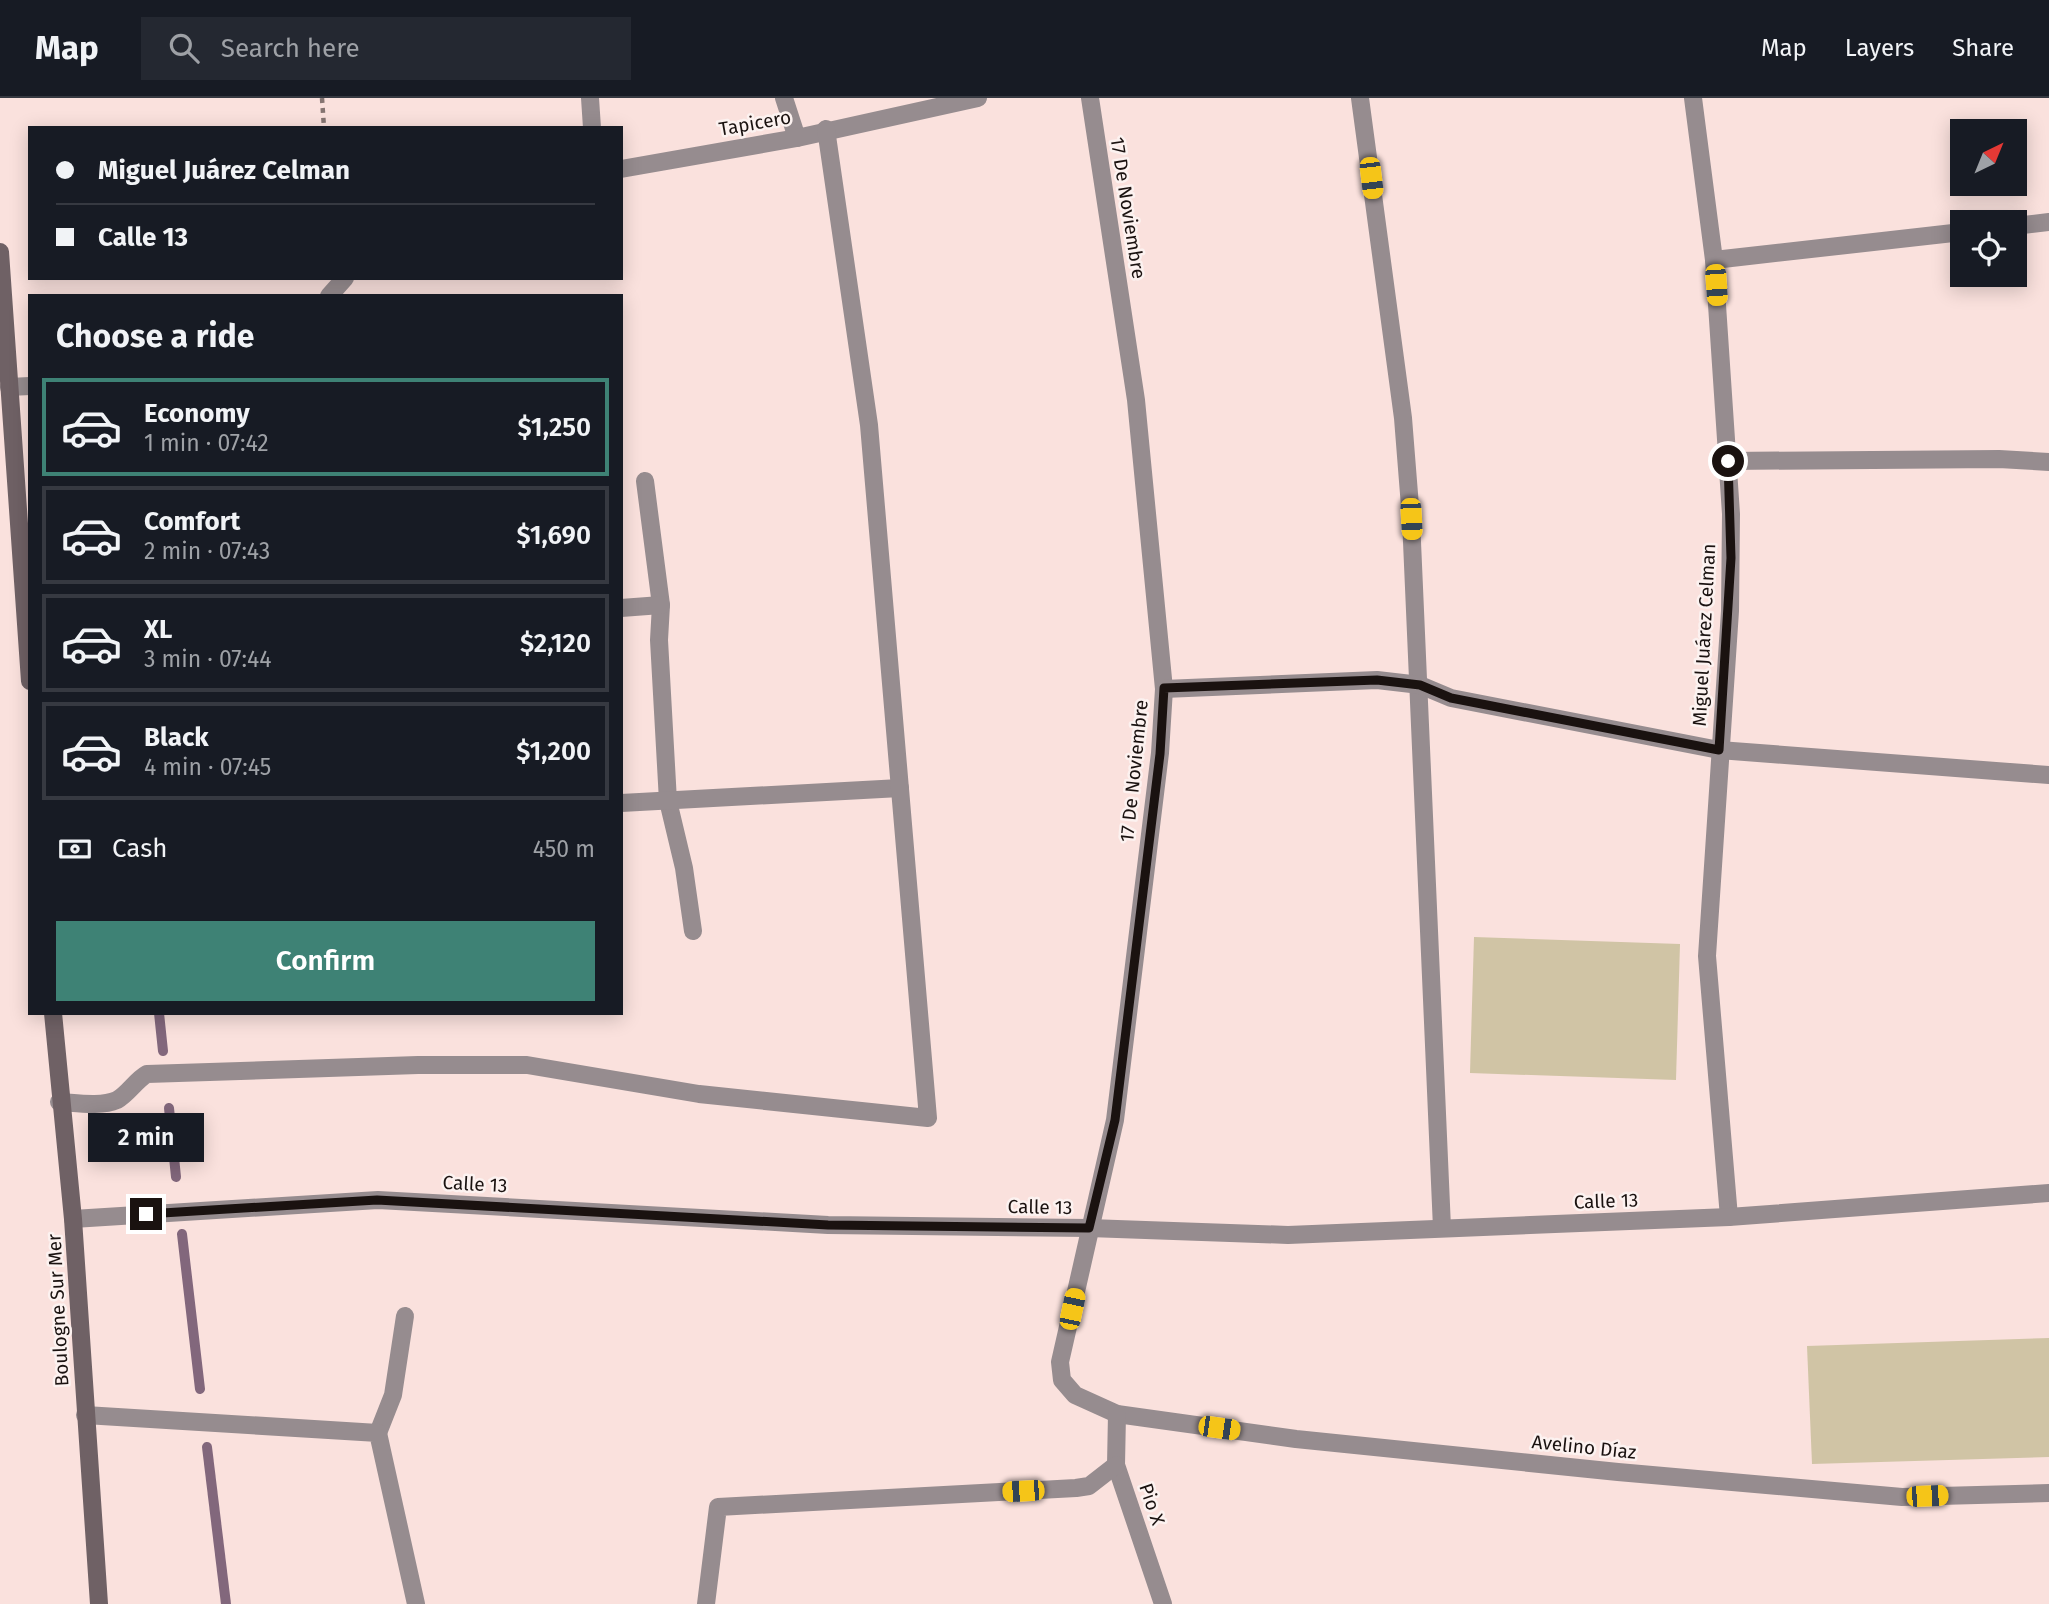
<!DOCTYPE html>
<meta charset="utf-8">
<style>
body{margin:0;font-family:"Fira Sans",sans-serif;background:#242831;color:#f1f3f6;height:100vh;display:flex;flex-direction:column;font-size:26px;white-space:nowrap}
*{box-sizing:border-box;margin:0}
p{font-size:23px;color:#9ea1a6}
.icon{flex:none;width:38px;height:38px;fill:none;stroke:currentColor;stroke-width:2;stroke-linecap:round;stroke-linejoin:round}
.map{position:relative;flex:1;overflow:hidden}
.sheet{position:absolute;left:28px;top:196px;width:595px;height:721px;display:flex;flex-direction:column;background:#171b24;border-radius:0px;box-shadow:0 4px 18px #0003}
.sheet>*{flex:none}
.guide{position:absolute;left:28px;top:28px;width:595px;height:154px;border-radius:0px;box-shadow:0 4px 18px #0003;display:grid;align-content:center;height:154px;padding:0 28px;background:#171b24}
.needle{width:46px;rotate:43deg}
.controls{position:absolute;left:1950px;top:21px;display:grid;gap:14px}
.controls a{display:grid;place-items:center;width:77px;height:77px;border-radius:0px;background:#171b24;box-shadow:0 4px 18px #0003;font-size:35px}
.end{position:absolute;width:32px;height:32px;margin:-16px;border:9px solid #1a1210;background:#fff;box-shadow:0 0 0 4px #fff}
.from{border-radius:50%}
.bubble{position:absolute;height:49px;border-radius:0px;background:#171b24;box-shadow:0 4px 18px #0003;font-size:23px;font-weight:600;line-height:49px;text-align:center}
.car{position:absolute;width:21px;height:42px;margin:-21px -10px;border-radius:9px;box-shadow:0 0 5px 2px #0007;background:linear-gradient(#f5c518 24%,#345 0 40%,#f5c518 0 76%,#345 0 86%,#f5c518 0)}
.guide b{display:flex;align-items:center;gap:24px;height:66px;font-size:26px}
.guide b+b{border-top:2px solid #363941}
.guide i{width:18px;height:18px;background:#f1f3f6}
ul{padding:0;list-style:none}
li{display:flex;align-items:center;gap:21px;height:98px;margin:0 14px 10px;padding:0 14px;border:4px solid #363941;border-radius:0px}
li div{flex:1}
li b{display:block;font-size:26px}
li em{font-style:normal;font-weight:600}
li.current{border-color:#3e8275}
li>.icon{width:63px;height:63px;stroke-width:1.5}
h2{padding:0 28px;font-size:32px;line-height:84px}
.pay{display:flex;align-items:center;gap:18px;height:77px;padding:0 28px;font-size:26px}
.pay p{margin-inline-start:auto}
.primary-button{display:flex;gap:14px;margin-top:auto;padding:14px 28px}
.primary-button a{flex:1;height:80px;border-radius:0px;background:#3e8275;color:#fff;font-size:28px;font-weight:600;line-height:80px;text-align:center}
header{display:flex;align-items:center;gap:42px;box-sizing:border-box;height:98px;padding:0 35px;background:#171b24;border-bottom:2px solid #363941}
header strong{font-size:33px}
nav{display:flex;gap:38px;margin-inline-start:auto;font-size:24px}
.search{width:490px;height:63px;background:#242831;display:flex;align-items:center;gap:18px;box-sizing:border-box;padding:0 24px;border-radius:0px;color:#9ea1a6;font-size:26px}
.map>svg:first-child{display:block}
.green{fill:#d0c4a5}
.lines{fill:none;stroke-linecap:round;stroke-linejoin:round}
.stream{stroke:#82677c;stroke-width:10}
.path{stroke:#857572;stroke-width:4.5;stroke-dasharray:5 5;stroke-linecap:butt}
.lane{stroke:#968c8f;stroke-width:18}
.street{stroke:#968c8f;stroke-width:18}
.secondary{stroke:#6f6165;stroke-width:18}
.route{stroke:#1a1210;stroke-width:9}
.labels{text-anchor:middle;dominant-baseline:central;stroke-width:5;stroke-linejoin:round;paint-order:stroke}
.street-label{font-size:19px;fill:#1a1210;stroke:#fcf2f0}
</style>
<header>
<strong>Map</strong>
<div class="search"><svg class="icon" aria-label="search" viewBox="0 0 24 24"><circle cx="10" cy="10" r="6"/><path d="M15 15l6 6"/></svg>Search here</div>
<nav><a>Map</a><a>Layers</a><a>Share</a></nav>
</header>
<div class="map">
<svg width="2049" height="1506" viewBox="0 0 2049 1506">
<rect width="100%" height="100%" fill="#fae1dd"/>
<g class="green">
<path d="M1474 839 1680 846 1676 982 1470 975Z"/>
<path d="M2049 1240V1359L1812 1366 1807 1248Z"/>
</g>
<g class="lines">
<g class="stream">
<path d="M159 915 163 953"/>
<path d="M169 1010 176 1079"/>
<path d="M182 1136 200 1291"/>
<path d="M207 1349 226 1506"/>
</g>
<path class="path" d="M322 0 324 30"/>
<g class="lane">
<path d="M1728 363 1999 361 2049 364"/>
<path d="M645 383 661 507 659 542 668 703 684 770 693 833"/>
<path d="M621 510 661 507"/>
<path d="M378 1335 393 1297 405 1218"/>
</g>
<g class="street">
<path d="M590 0 592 30"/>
<path d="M784 0 797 40"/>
<path d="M1090 0 1136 302 1164 591 1160 655 1115 1022 1060 1264 1062 1282 1075 1297 1117 1316 1296 1341 1618 1374 1902 1399 2049 1395"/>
<path d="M1360 0 1403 320 1411 421 1442 1130"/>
<path d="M1693 0 1714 162 1731 416 1730 513 1707 858 1729 1119"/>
<path d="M621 71 797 40 978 0"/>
<path d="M2014 128 2049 124"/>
<path d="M1714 162 1962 134"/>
<path d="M329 198 345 180"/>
<path d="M9 289 30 288"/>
<path d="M1164 591 1377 582 1420 587 1451 600 1719 652 2049 677"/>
<path d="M621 705 900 690"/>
<path d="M59 1004C77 1005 101 1009 117 1002 128 996 136 982 147 976L418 967H527L699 996 928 1020 869 327 826 31"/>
<path d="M73 1121 378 1102 828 1127 1089 1130 1288 1137 1729 1119 2049 1095"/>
<path d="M1117 1316 1116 1367 1163 1506"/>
<path d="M85 1317 378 1335 416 1506"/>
<path d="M706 1506 718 1409 1076 1390 1089 1388 1116 1367"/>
</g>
<g class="secondary">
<path d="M0 154 30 583"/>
<path d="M53 915 73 1121 99 1506"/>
</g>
</g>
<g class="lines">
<path class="route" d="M146 1116 377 1102 828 1127 1089 1130 1115 1022 1160 656 1164 590 1377 582 1420 587 1451 600 1719 652 1731 460 1728 363"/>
</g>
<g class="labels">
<g class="street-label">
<text transform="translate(755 25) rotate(-10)">Tapicero</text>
<text transform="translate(1128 110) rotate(81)">17 De Noviembre</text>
<text transform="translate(1704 537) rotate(-87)">Miguel Juárez Celman</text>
<text transform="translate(1134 673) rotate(-84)">17 De Noviembre</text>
<text transform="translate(475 1086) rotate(3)">Calle 13</text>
<text transform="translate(1606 1103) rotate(-2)">Calle 13</text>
<text transform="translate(1040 1109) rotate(1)">Calle 13</text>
<text transform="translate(58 1212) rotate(-93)">Boulogne Sur Mer</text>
<text transform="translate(1584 1349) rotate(6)">Avelino Díaz</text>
<text transform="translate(1152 1406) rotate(71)">Pio X</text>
</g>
</g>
</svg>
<div class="controls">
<a><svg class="needle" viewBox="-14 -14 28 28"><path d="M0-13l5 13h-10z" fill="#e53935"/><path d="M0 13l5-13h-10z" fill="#9ea1a6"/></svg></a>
<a><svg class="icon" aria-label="locate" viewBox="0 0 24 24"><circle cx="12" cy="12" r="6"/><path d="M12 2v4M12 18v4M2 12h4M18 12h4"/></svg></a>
</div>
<i class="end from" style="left:1728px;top:363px"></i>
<i class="end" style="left:146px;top:1116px"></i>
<div class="bubble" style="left:88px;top:1015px;width:116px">2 min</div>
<i class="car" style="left:1371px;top:80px;rotate:173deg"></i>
<i class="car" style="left:1716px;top:187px;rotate:176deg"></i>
<i class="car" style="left:1411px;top:421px;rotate:177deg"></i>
<i class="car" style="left:1072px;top:1211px;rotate:12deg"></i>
<i class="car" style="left:1219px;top:1330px;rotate:98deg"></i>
<i class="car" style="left:1023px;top:1393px;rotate:267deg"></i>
<i class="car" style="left:1927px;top:1398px;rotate:88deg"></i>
<div class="guide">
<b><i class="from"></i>Miguel Juárez Celman</b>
<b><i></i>Calle 13</b>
</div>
<section class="sheet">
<h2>Choose a ride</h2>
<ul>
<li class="current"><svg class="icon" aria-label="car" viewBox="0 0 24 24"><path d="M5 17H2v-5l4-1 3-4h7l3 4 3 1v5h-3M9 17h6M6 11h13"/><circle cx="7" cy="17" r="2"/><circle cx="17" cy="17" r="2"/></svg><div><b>Economy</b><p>1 min · 07:42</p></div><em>$1,250</em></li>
<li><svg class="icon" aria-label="car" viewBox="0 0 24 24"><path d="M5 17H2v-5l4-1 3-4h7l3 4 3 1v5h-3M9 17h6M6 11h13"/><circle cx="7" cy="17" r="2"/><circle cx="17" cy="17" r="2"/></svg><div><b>Comfort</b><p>2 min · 07:43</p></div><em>$1,690</em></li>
<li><svg class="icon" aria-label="car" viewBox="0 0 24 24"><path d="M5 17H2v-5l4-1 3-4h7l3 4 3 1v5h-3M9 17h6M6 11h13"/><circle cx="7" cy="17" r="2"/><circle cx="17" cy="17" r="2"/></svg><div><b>XL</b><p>3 min · 07:44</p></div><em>$2,120</em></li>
<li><svg class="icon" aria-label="car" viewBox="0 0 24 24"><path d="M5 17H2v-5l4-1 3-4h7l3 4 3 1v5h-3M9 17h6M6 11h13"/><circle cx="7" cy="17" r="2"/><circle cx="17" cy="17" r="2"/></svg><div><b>Black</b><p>4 min · 07:45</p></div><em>$1,200</em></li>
</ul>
<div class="pay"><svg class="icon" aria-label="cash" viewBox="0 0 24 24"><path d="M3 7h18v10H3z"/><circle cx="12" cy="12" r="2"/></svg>Cash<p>450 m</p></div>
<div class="primary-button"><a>Confirm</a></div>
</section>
</div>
